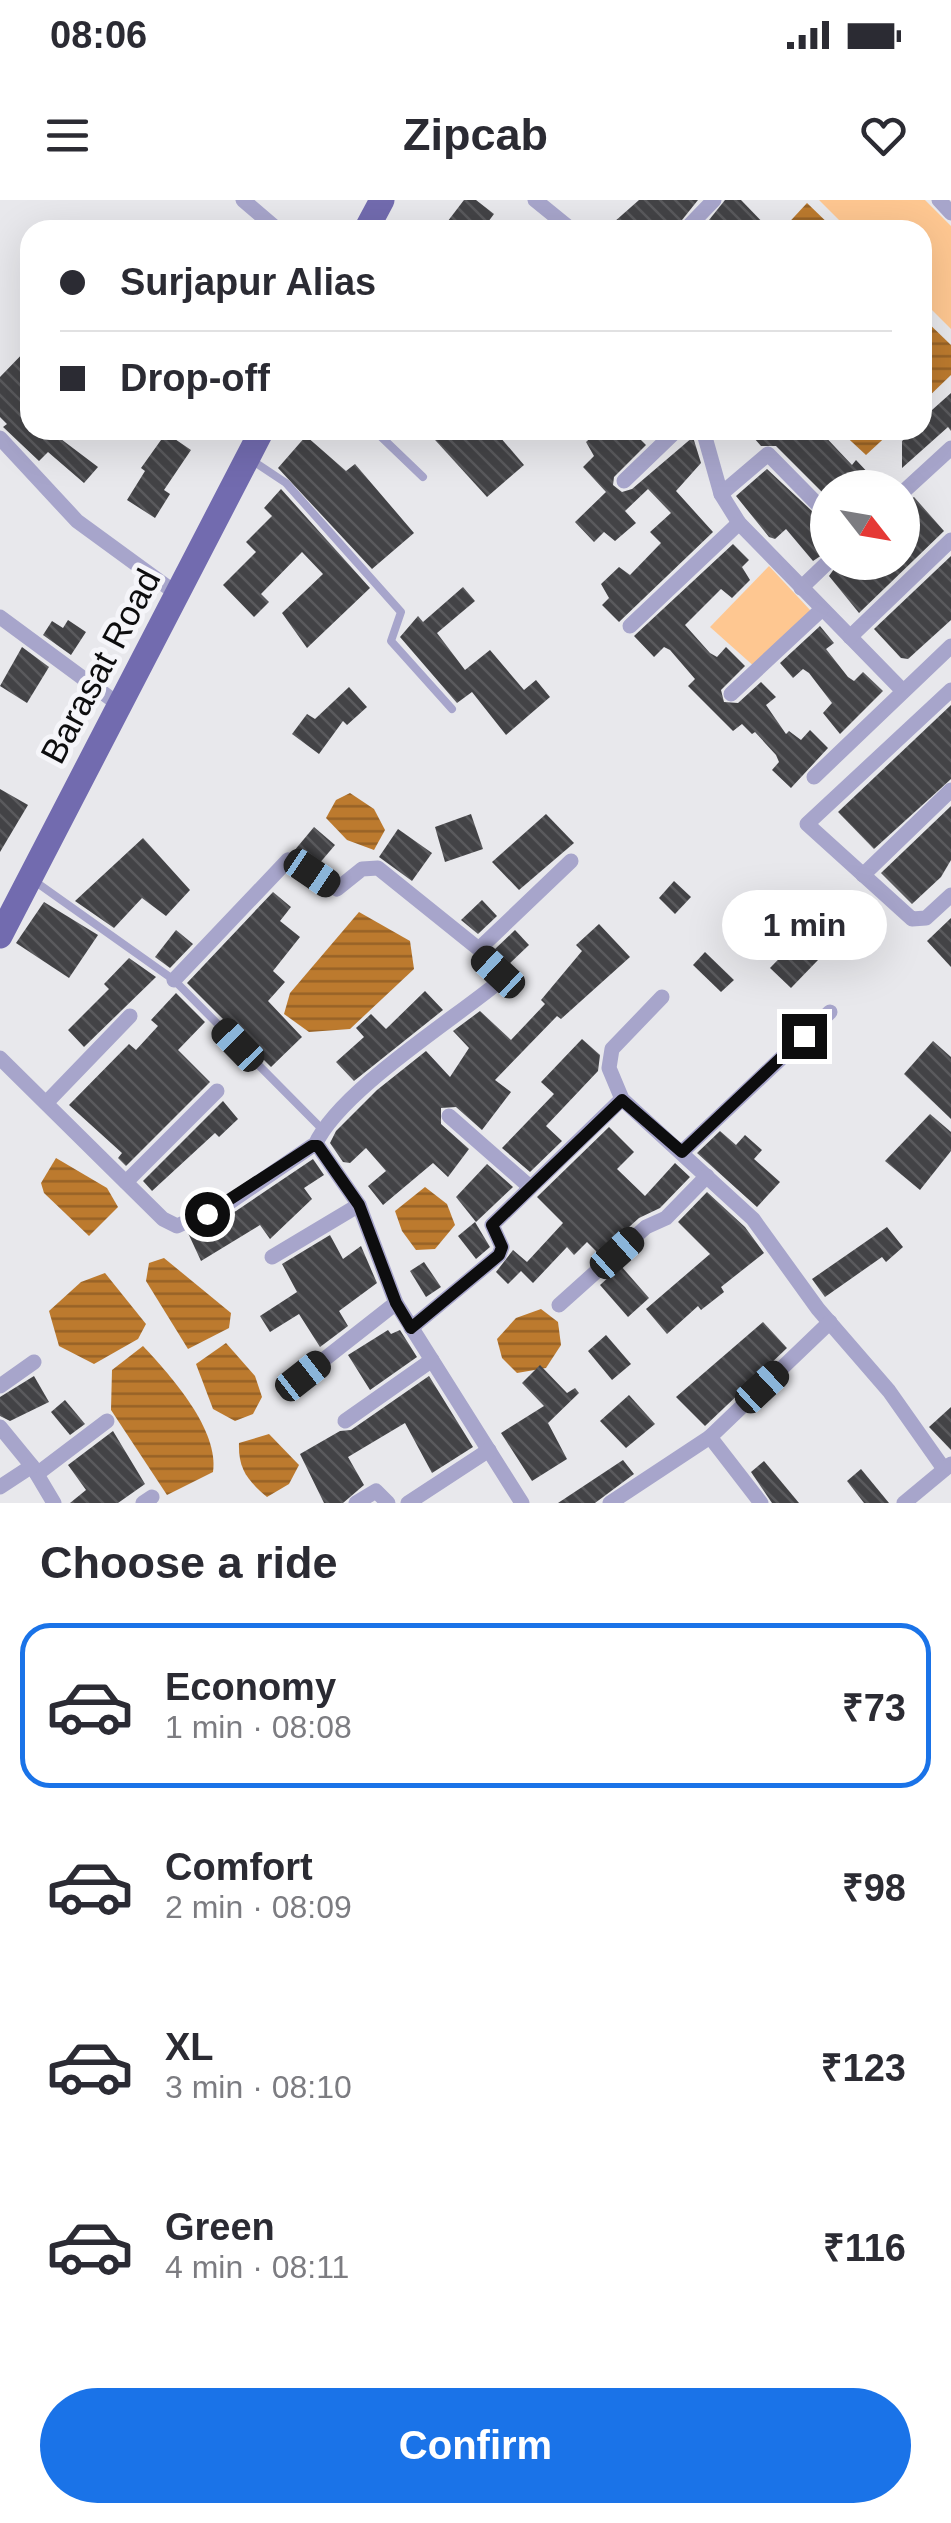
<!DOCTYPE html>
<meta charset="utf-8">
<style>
body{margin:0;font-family:Arial,sans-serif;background:#f7f7f7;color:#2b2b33;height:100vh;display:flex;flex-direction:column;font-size:38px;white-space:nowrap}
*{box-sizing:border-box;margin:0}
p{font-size:32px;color:#7c7c81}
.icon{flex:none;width:55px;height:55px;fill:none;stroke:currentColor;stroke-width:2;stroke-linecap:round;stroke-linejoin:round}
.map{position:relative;height:1303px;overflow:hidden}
.panel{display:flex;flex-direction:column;background:#fff;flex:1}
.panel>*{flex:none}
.top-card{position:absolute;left:20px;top:20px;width:912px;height:220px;border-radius:30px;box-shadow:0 10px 40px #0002;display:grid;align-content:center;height:220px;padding:0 40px;background:#fff}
.needle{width:65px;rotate:121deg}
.buttons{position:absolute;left:810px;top:270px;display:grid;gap:20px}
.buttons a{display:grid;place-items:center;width:110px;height:110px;border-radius:50%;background:#fff;box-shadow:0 10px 40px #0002;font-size:50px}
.end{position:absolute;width:45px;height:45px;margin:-22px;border:12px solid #0d0d0e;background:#fff;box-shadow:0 0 0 5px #fff}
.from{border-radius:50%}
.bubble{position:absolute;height:70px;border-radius:35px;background:#fff;box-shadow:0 10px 40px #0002;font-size:32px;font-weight:600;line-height:70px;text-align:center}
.car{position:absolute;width:30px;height:60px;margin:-30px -15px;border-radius:12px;box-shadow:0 0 8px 2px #0007;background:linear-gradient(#222 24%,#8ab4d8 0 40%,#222 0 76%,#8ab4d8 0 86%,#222 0)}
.top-card b{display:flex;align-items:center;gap:35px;height:95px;font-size:38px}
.top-card b+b{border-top:2px solid #e1e1e2}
.top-card i{width:25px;height:25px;background:#2b2b33}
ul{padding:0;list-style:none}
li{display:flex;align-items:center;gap:30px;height:165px;margin:0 20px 15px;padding:0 20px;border:5px solid transparent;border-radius:30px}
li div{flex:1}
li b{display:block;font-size:38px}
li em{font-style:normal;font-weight:600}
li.active{border-color:#1a73e8}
li>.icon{width:90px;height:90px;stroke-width:1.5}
h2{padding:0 40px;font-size:45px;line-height:120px}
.button{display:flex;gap:20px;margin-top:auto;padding:20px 40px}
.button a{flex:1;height:115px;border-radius:60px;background:#1a73e8;color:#fff;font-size:40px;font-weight:600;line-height:115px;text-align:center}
.status{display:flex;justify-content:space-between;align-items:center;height:70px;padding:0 50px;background:#fff;direction:ltr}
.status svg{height:28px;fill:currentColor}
header{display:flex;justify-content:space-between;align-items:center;height:130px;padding:0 40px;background:#fff;font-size:45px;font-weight:600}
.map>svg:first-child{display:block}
.park{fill:#fec791}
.water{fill:url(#water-rules)}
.building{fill:url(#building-back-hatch)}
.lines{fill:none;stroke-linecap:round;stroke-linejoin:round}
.service{stroke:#a7a5cb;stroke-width:8}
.minor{stroke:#a7a5cb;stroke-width:15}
.primary{stroke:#726baf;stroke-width:25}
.route{stroke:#0d0d0e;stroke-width:12}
.labels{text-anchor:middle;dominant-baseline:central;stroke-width:10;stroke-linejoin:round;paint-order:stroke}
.street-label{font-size:35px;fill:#0d0d0e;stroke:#f5f5f9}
</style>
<div class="status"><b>08:06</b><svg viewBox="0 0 49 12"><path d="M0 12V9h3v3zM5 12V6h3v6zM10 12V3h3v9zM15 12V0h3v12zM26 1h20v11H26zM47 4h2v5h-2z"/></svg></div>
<header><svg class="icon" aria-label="menu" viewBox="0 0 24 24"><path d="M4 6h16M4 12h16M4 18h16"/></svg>Zipcab<svg class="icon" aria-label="heart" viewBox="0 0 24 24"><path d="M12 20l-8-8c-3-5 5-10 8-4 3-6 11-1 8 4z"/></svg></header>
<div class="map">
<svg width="951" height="1303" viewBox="0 0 951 1303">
<defs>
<pattern id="water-rules" width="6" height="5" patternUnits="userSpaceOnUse" patternTransform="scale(2.5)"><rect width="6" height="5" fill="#bc7a2e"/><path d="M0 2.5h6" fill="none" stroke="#976226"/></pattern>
<pattern id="building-back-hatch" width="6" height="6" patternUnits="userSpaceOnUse" patternTransform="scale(2.5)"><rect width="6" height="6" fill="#434346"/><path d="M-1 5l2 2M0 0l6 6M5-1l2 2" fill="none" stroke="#5a5a5d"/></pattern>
</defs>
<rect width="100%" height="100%" fill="#e8e8ec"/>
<g class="park">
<path d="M819 0H925L951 26V129L923 101 922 30H849Z"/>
<path d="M769 366 811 411 756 468 710 427Z"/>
</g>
<g class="water">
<path d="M807 3 835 30H782Z"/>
<path d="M922 117 951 145V175L923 202Z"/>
<path d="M839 230H893L866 255Z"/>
<path d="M350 593 374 609 385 630 374 650 347 640 326 618 336 600Z"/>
<path d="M359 712 410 741 414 769 350 829 309 832 284 814 290 793Z"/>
<path d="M56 958 107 988 118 1007 89 1036 44 993 41 983Z"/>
<path d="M425 987 447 1004 455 1025 435 1049 416 1050 402 1031 395 1011Z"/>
<path d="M164 1058 231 1113 229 1128 188 1149 146 1081 149 1063Z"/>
<path d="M105 1073 146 1124 138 1139 94 1164 59 1146 49 1111 81 1082Z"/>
<path d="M541 1109 558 1122 561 1145 546 1168 517 1173 502 1158 497 1139 516 1118Z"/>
<path d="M226 1143 255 1176 262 1197 253 1214 235 1221 213 1209 196 1164Z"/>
<path d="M143 1146C172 1177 219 1230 213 1272L167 1295 111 1210 112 1170Z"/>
<path d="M269 1234 299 1265 289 1284 267 1297C248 1281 238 1269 239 1243Z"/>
</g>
<g class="building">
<path d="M464 0H476L494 14 482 30H441Z"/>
<path d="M639 0H698L674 30H605Z"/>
<path d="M725 0H741L770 30H701Z"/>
<path d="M30 146V193L23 200 30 208V230H49L98 267 84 283 48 252 39 261 3 227 7 224 0 217V177Z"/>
<path d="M951 193V231L948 227 902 268V241L915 230H922L932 210Z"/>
<path d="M426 230H494L524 265 487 297Z"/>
<path d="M599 230H631L646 245 614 277 613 285 622 292 632 289 693 237 701 263 676 291 713 332 619 422 602 405 609 398 601 384 619 367 630 375 661 343 650 332 671 313 648 289 625 311 636 323 615 341 604 332 594 342 575 322 606 292 583 267 594 256 586 242Z"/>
<path d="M747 230H819L852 265 856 260 873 278 863 288H828V298L776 246H761Z"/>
<path d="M166 233 191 250 164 290 170 294 155 318 127 300 145 271 141 268Z"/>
<path d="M306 236 346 271 355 264 414 333 372 369 278 268Z"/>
<path d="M767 269 828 326V351L813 361 786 329 775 339 769 337 736 296Z"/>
<path d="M281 289 370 388 307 448 282 413 323 374 302 352 261 394 269 402 254 417 223 385 256 352 246 342 272 316 264 308Z"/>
<path d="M914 297 944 331 859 413 829 376 839 362H902V304Z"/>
<path d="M733 344 749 360 742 367 750 380 732 398 721 389 685 425 710 453 717 457 726 447 745 466 721 490 724 502 738 503 761 482 776 497 766 505 786 534 789 531 801 540 810 530 828 548 791 588 772 570 779 562 776 555 755 532 752 534 742 524 733 531 688 486 695 479 670 450 664 447 654 457 634 436Z"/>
<path d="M951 356V420L908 459 901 458 874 429Z"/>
<path d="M463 387 475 401 437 433 465 470 490 450 524 490 536 480 550 497 506 535 472 492 457 503 400 437 418 416 423 422Z"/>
<path d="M68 420 86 432 71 455 43 435 52 421 63 428Z"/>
<path d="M820 426 834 443 826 449 848 477 854 481 863 472 883 491 840 534 823 513 832 503 809 473 803 469 793 478 780 463Z"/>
<path d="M22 447 49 467 27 503 0 486Z"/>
<path d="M349 487 367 507 347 525 343 521 319 554 292 534 307 514 315 519Z"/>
<path d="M951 505V579L874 649 838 612Z"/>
<path d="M0 589 28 605 0 652Z"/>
<path d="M951 606V660L941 677 912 704 881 673Z"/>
<path d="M471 614 483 649 445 662 435 627Z"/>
<path d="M546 614 574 643 519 690 492 662Z"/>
<path d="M314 627 335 645 318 665 294 651Z"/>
<path d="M398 629 432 653 412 681 379 657Z"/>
<path d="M143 638 190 690 166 716 142 698 114 728 75 701Z"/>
<path d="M674 681 691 697 675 714 659 698Z"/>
<path d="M273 692 291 707 280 721 300 737 273 771 285 782 268 801 302 837 271 867 187 783Z"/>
<path d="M482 700 497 716 478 734 461 720Z"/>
<path d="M44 702 98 735 69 778 16 743Z"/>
<path d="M951 718V767L927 741Z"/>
<path d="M599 724 630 757 561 819 557 816 495 880 511 892 482 930 456 907 441 908V924L469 949 448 977 433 963 383 1005 368 986 386 971 366 948 350 963 343 962 330 943 336 931 377 890 426 851 450 877 469 848 453 831 480 811 511 840 545 804 541 800 582 751 576 745Z"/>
<path d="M176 730 193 744 170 768 155 757Z"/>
<path d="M515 730 529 745 508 765 494 750Z"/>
<path d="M798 739 819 759 791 788 770 768Z"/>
<path d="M705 752 734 780 721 792 693 765Z"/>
<path d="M129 758 156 777 84 847 68 830 109 789 104 784Z"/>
<path d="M425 791 443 810 354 881 336 862 364 837 356 828 371 814 386 829Z"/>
<path d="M176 793 205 822 178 850 210 882 126 966 118 958 122 953 69 905 129 844 136 850 158 826 151 820Z"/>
<path d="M582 839 600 855 598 871 546 926 562 941 530 972 502 948 554 894 541 882Z"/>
<path d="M933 841 951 857V919L904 874Z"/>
<path d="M223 901 238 919 219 937 215 933 152 991 143 981Z"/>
<path d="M930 914 951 932V951L920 990 885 961Z"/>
<path d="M609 927 634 952 617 969 645 996 675 963 690 977 660 1008 639 1018 599 1054 587 1042 574 1055 567 1047 533 1083 521 1071 508 1084 496 1072 513 1050 527 1062 563 1023 537 997Z"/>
<path d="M720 931 736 945 745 935 762 950 754 959 780 982 757 1007 697 953Z"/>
<path d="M313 959 324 975 304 988 312 999 270 1039 260 1025 201 1061 188 1033 236 1011Z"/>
<path d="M487 964 513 987 476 1022 456 997Z"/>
<path d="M707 992 745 1027 764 1053 721 1087 724 1092 701 1110 698 1106 667 1134 646 1109 710 1054 678 1022Z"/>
<path d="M475 1022 490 1047 476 1059 458 1036Z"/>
<path d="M887 1027 903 1047 886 1062 882 1057 825 1097 812 1079Z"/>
<path d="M330 1035 343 1059 361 1046 377 1083 339 1111 348 1126 320 1147 299 1114 270 1132 260 1116 297 1092 282 1064Z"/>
<path d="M424 1062 441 1087 426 1097 410 1071Z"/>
<path d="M621 1066 649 1098 628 1117 600 1085Z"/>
<path d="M763 1122 787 1148 705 1226 676 1197Z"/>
<path d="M388 1130 391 1134 400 1130 417 1157 370 1190 348 1155Z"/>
<path d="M606 1135 631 1164 612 1180 588 1151Z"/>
<path d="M540 1165 567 1193 575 1188 579 1193 548 1223 567 1259 532 1281 501 1233 544 1206 522 1183Z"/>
<path d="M34 1176 49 1202 10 1221 0 1216V1197Z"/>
<path d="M429 1176 473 1247 432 1273 405 1223 348 1257 364 1285 343 1303H324L300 1254 340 1231 351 1230Z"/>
<path d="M629 1195 655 1224 626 1248 600 1221Z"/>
<path d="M65 1200 85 1224 70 1235 51 1212Z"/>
<path d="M951 1207V1250L929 1227Z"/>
<path d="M113 1231 145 1284 118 1303H70L86 1290 68 1265Z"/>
<path d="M623 1260 634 1274 595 1303H558Z"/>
<path d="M764 1261 799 1303H772L751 1272Z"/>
<path d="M861 1269 889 1303H864L847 1281Z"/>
</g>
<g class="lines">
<g class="service">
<path d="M374 230 423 277"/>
<path d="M253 261 286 283 401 412 391 441 452 509"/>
<path d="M33 680 174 780 322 929"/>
</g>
<g class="minor">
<path d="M243 0 278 30"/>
<path d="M535 0 572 30"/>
<path d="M939 0 951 13"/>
<path d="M685 30 714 0"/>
<path d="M703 230 721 294 739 323 903 491"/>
<path d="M0 238 77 321 177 394"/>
<path d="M624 281 677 230"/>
<path d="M902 293 951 248"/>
<path d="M721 294 768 254 828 315"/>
<path d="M801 388 828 362"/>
<path d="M0 417 118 504"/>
<path d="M630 426 739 323"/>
<path d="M850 437 951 340"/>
<path d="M951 490 807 624 912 719 926 718 951 695"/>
<path d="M731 494 821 410"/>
<path d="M814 577 951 446"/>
<path d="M863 675 951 590"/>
<path d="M174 780 288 660 337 689 362 669 378 668 480 750"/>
<path d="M662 797 612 849 609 868 622 899 753 1019 818 1109 889 1191 944 1269"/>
<path d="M0 858 163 1019 177 1026 230 1002 312 946H318L359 1005 396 1103 522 1303"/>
<path d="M47 902 130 816"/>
<path d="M449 916 530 987"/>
<path d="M315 945C338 893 448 823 495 785L498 772 482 757V746L571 661"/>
<path d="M682 952 830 812"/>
<path d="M126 982 217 891"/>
<path d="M272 1057 359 1005"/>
<path d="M559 1105 646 1027 666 1018 707 976"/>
<path d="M411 1128 499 1055 502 1047 492 1025 622 899"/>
<path d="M303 1176 396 1103"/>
<path d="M0 1186 34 1162"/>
<path d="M345 1221 432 1160"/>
<path d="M0 1227 32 1266 54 1303"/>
<path d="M37 1274 107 1221"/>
<path d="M0 1287 32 1266"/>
<path d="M143 1303 152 1297"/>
<path d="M356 1303 376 1291 388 1303"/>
<path d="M408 1303 489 1250"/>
<path d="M610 1303 710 1237"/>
<path d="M761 1303 710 1237 830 1122"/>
<path d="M904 1303 951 1264"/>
</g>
<g class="primary">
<path d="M366 30 382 0"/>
<path d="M0 736 262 230"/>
</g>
</g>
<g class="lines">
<path class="route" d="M207 1014 312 946H318L359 1005 396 1103 411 1128 499 1055 502 1047 492 1025 622 900 682 952 804 836"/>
</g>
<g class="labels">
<g class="street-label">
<text transform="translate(100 466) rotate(-62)">Barasat Road</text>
</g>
</g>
</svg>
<div class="buttons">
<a><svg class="needle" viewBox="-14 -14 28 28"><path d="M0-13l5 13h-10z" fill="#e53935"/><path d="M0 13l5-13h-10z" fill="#7c7c81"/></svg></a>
</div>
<i class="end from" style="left:207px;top:1014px"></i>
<i class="end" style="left:804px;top:836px"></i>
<div class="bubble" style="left:722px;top:690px;width:165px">1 min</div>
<i class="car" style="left:312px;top:673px;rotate:124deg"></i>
<i class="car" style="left:498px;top:772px;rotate:313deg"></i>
<i class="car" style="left:238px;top:845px;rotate:316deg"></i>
<i class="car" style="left:617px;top:1053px;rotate:48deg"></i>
<i class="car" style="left:303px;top:1176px;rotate:52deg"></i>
<i class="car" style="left:762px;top:1187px;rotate:47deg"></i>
<div class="top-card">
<b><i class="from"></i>Surjapur Alias</b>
<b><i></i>Drop-off</b>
</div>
</div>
<section class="panel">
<h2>Choose a ride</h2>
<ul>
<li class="active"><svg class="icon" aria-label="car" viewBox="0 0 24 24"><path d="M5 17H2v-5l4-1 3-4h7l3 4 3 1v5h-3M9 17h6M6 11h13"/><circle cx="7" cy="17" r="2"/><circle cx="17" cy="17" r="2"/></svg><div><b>Economy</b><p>1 min · 08:08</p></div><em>₹73</em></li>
<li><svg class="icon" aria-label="car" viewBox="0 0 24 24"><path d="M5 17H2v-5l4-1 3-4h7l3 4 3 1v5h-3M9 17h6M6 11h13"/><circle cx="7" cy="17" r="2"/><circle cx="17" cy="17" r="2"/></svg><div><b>Comfort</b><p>2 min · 08:09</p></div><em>₹98</em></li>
<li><svg class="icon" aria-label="car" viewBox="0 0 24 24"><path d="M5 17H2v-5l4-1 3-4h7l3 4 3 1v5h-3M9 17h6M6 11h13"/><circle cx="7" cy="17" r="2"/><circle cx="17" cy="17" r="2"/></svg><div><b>XL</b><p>3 min · 08:10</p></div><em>₹123</em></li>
<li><svg class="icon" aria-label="car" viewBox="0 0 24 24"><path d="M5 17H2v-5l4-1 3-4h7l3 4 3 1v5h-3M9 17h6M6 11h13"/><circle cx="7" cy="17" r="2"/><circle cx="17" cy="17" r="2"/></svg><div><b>Green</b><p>4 min · 08:11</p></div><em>₹116</em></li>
</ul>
<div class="button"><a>Confirm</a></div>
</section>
